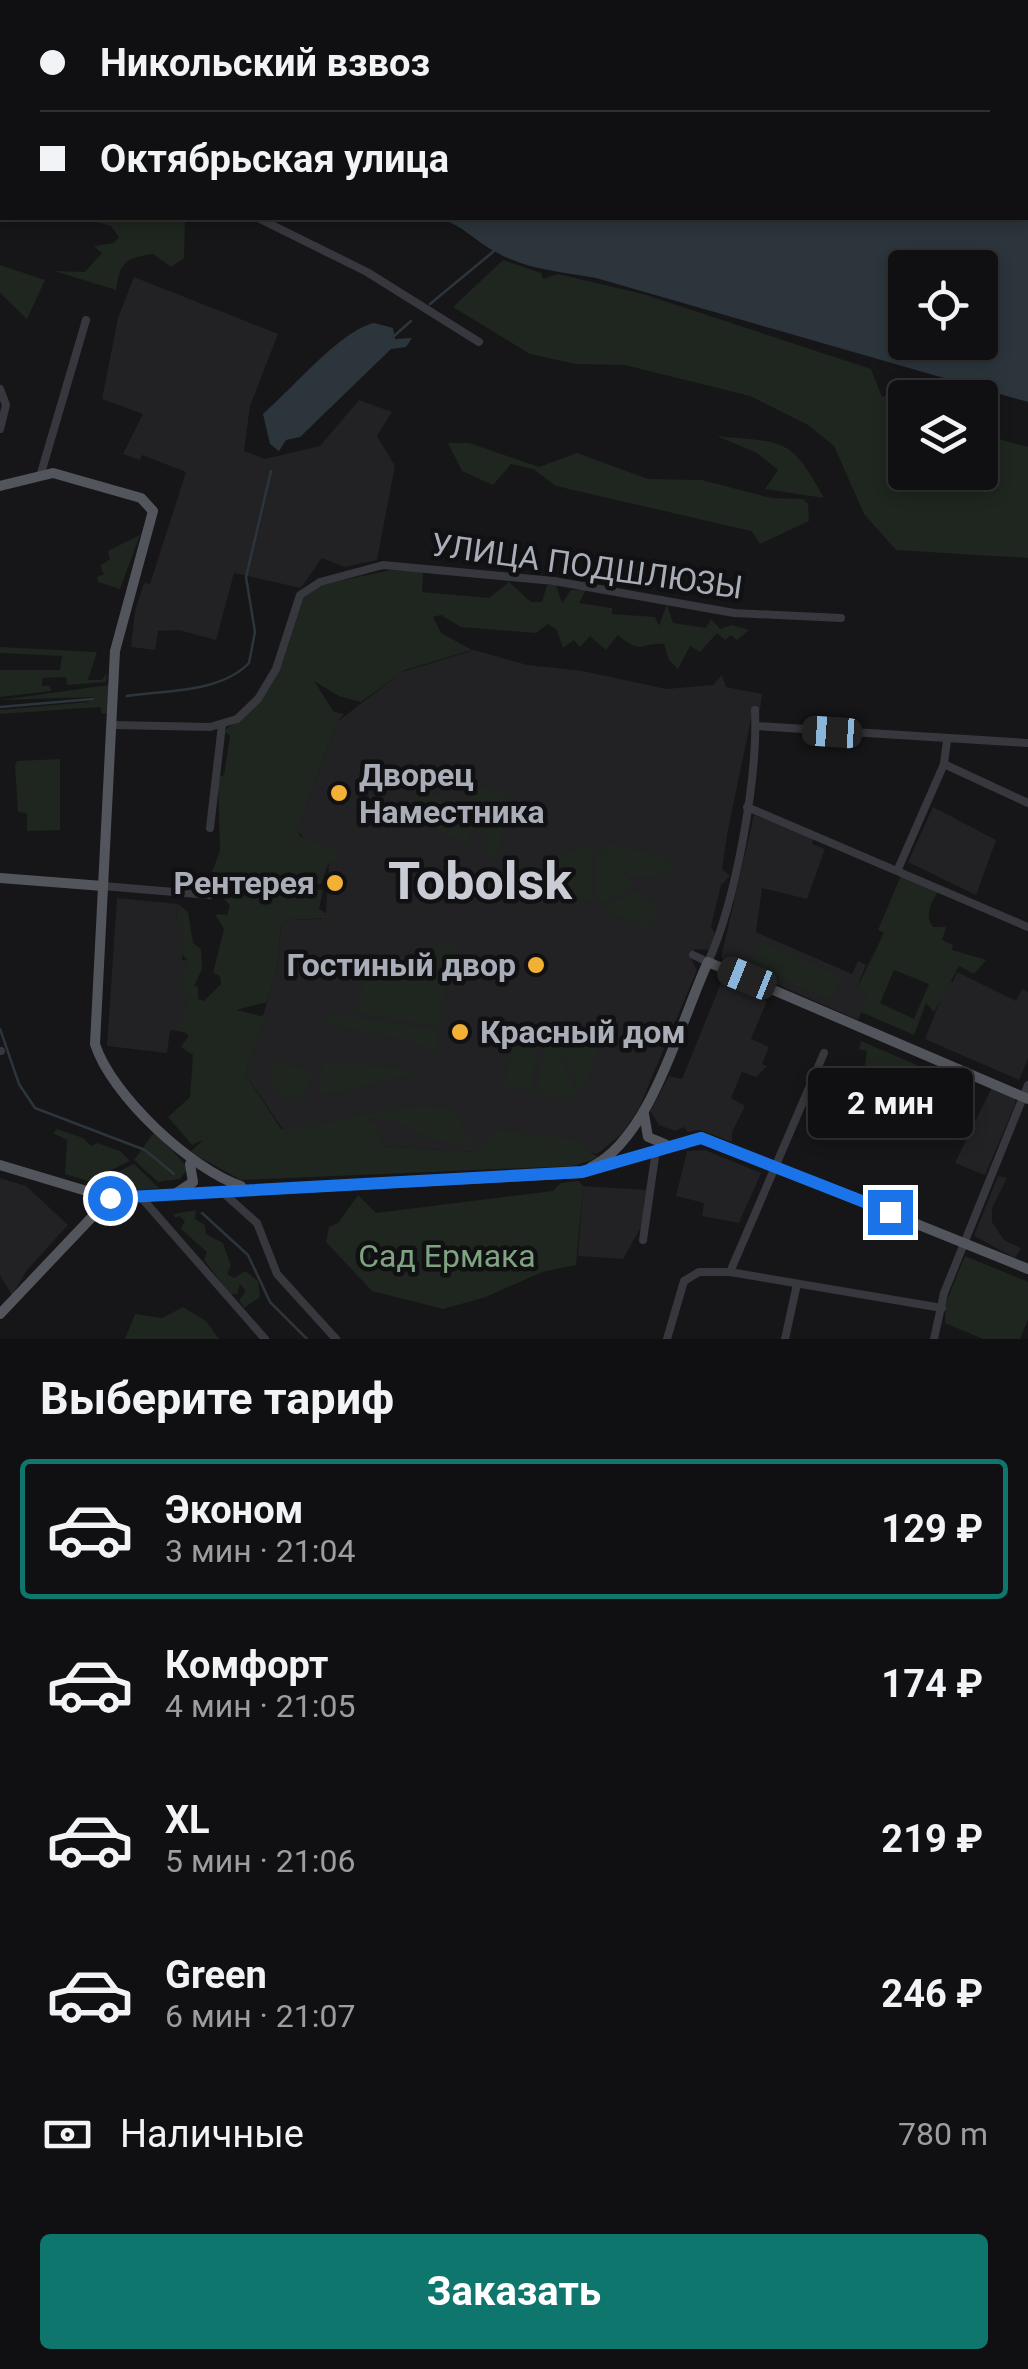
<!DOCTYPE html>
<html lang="ru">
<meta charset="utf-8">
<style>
body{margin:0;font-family:Roboto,sans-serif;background:#1e1e20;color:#f1f3f6;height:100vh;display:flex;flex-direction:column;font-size:38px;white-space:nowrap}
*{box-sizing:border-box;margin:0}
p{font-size:32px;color:#9c9d9f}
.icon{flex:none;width:55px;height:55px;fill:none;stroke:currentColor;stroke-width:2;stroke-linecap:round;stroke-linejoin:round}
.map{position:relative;height:1339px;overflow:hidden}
.drawer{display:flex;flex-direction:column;background:#101012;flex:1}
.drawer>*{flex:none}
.banner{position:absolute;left:0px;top:0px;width:1030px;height:220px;box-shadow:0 5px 15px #0003,0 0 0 2px #303032;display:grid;align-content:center;height:220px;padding:0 40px;background:#101012}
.tools{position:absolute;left:888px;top:250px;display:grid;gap:20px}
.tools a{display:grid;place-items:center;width:110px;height:110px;border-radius:10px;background:#101012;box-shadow:0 5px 15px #0003,0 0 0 2px #303032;font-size:50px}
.end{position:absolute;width:45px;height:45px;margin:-22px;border:12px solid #1a73e8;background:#fff;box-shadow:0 0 0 5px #fff}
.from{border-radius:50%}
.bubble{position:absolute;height:70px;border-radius:10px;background:#101012;box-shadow:0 5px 15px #0003,0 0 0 2px #303032;font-size:32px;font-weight:700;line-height:70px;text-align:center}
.car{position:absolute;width:30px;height:60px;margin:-30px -15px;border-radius:12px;box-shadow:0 0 8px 2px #0007;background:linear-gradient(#222 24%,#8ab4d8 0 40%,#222 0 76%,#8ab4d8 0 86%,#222 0)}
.banner b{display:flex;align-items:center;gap:35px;height:95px;font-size:38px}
.banner b+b{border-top:2px solid #303032}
.banner i{width:25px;height:25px;background:#f1f3f6}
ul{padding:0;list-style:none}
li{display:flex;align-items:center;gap:30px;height:140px;margin:0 20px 15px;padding:0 20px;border:5px solid transparent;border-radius:10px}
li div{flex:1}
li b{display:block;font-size:38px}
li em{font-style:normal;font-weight:700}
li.on{border-color:#0f766e}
li>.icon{width:90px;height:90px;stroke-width:1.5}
h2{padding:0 40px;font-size:45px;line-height:120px}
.pay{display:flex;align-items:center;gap:25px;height:110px;padding:0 40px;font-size:38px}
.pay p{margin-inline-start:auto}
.primary-button{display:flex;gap:20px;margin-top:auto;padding:20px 40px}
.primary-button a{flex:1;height:115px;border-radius:10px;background:#0f766e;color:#fff;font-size:40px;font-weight:700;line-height:115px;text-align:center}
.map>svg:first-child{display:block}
.built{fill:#222225}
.green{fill:#1e261f;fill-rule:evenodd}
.water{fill:#2c353c;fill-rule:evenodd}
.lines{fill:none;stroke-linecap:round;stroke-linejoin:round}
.stream{stroke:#2c353c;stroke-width:2.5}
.ferry{stroke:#7f9bb3;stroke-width:2.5;stroke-dasharray:12 10;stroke-linecap:butt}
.minor{stroke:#37383d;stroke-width:8}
.major{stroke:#53555c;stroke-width:10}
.route{stroke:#1a73e8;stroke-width:12}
.poi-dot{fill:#f2b134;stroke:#111113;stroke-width:4}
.labels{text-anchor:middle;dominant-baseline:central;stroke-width:9;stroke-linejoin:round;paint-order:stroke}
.street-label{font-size:32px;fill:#a8adb8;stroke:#111113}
.poi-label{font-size:32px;font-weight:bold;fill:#a8adb8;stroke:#111113;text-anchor:start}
.park-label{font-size:32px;fill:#7fa381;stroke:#111113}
.town-label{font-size:52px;font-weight:bold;fill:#c9ccd4;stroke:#111113}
</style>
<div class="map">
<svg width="1028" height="1339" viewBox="0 0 1028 1339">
<rect width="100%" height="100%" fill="#161618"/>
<g class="built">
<path d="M134 277 278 334 250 406 244 451 265 459 320 446 359 400 392 412 377 436 395 466 377 560 345 567 322 558 301 588 234 573 216 640 179 630 158 631 155 650 131 647 135 611 144 583 150 584 186 472 142 455 140 460 123 454 143 414 102 399 118 318Z"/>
<path d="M474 650 527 665 583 671 666 689 713 685 722 675 726 687 762 694 760 710 752 714 727 835 722 869 730 876 721 885 711 926 715 934 709 950 695 949 691 959 697 970 639 1108 622 1134 597 1154 581 1149 477 1152 380 1146 365 1118 284 1131 245 1074 277 970 281 925 290 920 322 919 326 915 329 862 297 831 337 722 402 672Z"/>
<path d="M933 807 996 840 976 895 908 862Z"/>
<path d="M754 815 814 837 812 844 825 849 807 899 762 888 756 932 852 974 858 961 866 965 857 987 869 993 858 1020 756 975 750 965 742 962 745 969 721 958Z"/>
<path d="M117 898 178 904 176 921 183 922 182 960H189L187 985 198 987 196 1034 170 1030 167 1053 107 1046Z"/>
<path d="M957 972 1016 1001 1022 989 1028 992V1058L1019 1080 925 1039 948 981 953 982Z"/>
<path d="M721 983 767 1001 751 1039 769 1047 762 1064 767 1066 756 1077 742 1072 731 1098 745 1106 732 1132V1142L700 1130 688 1132 684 1127 675 1131 659 1125 650 1111 669 1076 682 1079Z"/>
<path d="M992 1087 1015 1097V1105L985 1175 955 1163Z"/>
<path d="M705 1150 761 1173 739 1223 702 1216 704 1203 676 1196 687 1151Z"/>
<path d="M998 1176 1007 1178 992 1208V1222L1004 1240 1021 1248 1015 1258 974 1236Z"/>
<path d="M0 1178 26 1186 68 1225 27 1270 12 1295 0 1275Z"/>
<path d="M583 1186 646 1190 642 1225 623 1259 578 1256Z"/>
</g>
<g class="green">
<path d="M81 218H185L184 258 171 267 153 254C125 258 120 262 116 290L54 271 85 272 102 253 94 246 114 243 119 237 111 226Z"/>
<path d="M503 260 541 273 543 279 558 274 643 294 871 369 882 397 903 387 934 397 905 398V472H980V434L1028 447V558L896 550 864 514 834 446 808 425 750 396 625 365 575 364 530 354 453 307Z"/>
<path d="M0 265 45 280 27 319 0 293Z"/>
<path d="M717 436C785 443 790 436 824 498L765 489 778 470 757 453Z"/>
<path d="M448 443H469L539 467 577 453 648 479 702 480 771 498 803 499 808 504 809 521 760 544 751 531 556 486 533 469 511 464 493 485 462 471Z"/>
<path d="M140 535 120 589 98 582 97 577 104 574 100 566 110 559 108 551Z"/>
<path d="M391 570 423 572 422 592 489 598 509 582 531 602H542L547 585H556L562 603 571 590H586L579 603 612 608V614L655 617 659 626 667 604 673 623 706 628 711 619 720 629 732 625 749 630 737 640 731 635 725 640 717 633 700 652 690 646 678 669 669 660 664 644C640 642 643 656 618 635L606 650 590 636 580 647 574 640 563 648 557 630 548 624 536 633 461 627 441 615 433 617 441 633 472 650 405 670 361 702 339 696 314 681 334 712 344 714 337 722 297 831 300 836 338 851 337 863 329 862 321 884 212 872 220 851 218 777 224 775 230 736 224 731 251 710 275 678 303 596 320 585Z"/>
<path d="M0 647 97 652 88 680H102L107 673 106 682 67 685 66 677 42 678V686H50L51 691 0 697V670H60L62 656 0 653Z"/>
<path d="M109 685V713L102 714 100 707 0 714V710L88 702 93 697 0 700Z"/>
<path d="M60 759V830L27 831V813L18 812 15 765 17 761Z"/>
<path d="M483 788 509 795 498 858 483 851 487 835 471 831 467 844 439 832 413 799 415 789 439 797 455 815 474 791Z"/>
<path d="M598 841 670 859 672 870C635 888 620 874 598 841Z"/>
<path d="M585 845 592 847V898L587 901 531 871Z"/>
<path d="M596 848 632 881 631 890 601 904 596 902Z"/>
<path d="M901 876 938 892C931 902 924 916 933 927H946L942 940 953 945 952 950 986 960 974 974 959 966 934 1012 926 1003 914 1035 861 1012 868 993 857 988 884 933 878 930ZM894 970 929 984 914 1019 880 1003Z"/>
<path d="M220 883 323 890 319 909 326 913 325 918 290 920 281 925 277 970 267 1002 236 1010 265 1017 245 1074 281 1129C322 1132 408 1093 458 1112L463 1131 473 1141C426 1154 411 1113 367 1119L378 1127 381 1146 477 1152 493 1130 571 1139 599 1158 572 1166 241 1180 190 1152 203 1140 192 1145 168 1117 190 1097 193 1055 181 1047 189 1036 174 1024 183 1020 190 995 179 984 189 961 182 955 183 922 176 921 178 904 188 912 193 943 201 949 202 969 194 986 198 987V999L204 1001 221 984 220 976 213 973 224 929 215 914 227 915 230 906 218 891Z"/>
<path d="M637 891 659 905 649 929 605 910 604 906Z"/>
<path d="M760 941 842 977 830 1000 751 966Z"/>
<path d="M448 943 455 948 438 1026 358 1013 365 968Z"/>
<path d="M330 1013 437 1030V1048L433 1051 403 1039 329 1025 325 1029Z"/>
<path d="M541 1025 530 1092 503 1086 513 1044Z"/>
<path d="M547 1026 577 1096 572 1100 537 1093Z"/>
<path d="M550 1026 596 1042 598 1052 581 1095Z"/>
<path d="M861 1041 933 1072 941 1092 936 1097 940 1104 931 1113 927 1111 931 1093 926 1081 909 1083 910 1092 889 1110H878L882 1118 874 1123 856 1111 860 1106 853 1102 863 1078 867 1051 859 1049Z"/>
<path d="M272 1061 312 1071 305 1099 286 1097 272 1081Z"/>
<path d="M323 1061 410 1070 414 1074 324 1095 320 1091Z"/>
<path d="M57 1129 83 1138 91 1146 97 1143 120 1151 130 1161 88 1181 65 1174 67 1140 53 1133Z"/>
<path d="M155 1131 188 1168 180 1179 158 1182 134 1160Z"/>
<path d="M134 1164 159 1188 110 1193 88 1187Z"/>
<path d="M579 1181 583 1186 576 1265 542 1272 486 1297 443 1309 372 1291 326 1242 329 1227 338 1223 358 1195 376 1213 553 1191 561 1183Z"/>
<path d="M196 1210 195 1219 205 1225 206 1234 223 1243 231 1266 227 1274 234 1278 245 1271 258 1281 260 1297 244 1308 239 1300 246 1291 240 1284 237 1294H230L204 1260 207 1252 181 1229 185 1221 179 1216 175 1218 174 1214Z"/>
<path d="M965 1256 1028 1282V1319L1020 1339H983L945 1323 946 1302Z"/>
<path d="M183 1307 206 1321 219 1339H125L135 1314 162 1318Z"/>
</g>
<g class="water">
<path d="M0 0H1028V402L596 278C560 271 526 270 494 251 474 240 462 225 439 218H1028V2H2V50ZM905 268H980V342H905Z"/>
<path d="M374 323 393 328 395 339 412 338 406 347 391 349 300 437 286 440 279 451 270 444 263 414C291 390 341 330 374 323Z"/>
</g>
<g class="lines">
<g class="stream">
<path d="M430 304 494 251"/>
<path d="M394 336 411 321"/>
<path d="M127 696C166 690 220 693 249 663L255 632 246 577 271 471"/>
<path d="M0 707 93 699"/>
<path d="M0 1029 19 1084 35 1108 145 1150 174 1174"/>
<path d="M202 1213 248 1255 270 1302 307 1339"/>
</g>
<g class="ferry">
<path d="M331 0 339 2"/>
<path d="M13 2 14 0"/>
<path d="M0 34 2 28"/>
</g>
<g class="minor">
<path d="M28 2 29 0"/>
<path d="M0 57 2 56"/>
<path d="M0 92 2 93"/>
<path d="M258 218 367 272 479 342"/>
<path d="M0 389 6 405 0 429"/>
<path d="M41 473 86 320"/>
<path d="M113 725 210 727 237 719 258 699 276 669 300 595 320 582 383 565 554 581 734 613 841 618"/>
<path d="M756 726 1028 743"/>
<path d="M944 764 1028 803"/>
<path d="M747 807 1028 927"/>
<path d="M210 828 222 725"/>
<path d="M898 869 944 764 947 740"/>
<path d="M103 886 210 895"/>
<path d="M693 955 708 962C736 901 758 777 755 710"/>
<path d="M0 1051H1"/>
<path d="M220 1190 257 1223 277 1274 336 1339"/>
<path d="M140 1196 265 1339"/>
<path d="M643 1240 656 1150"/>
<path d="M730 1272 824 1053"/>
<path d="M667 1339 684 1281 699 1272H730L942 1308"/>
<path d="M785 1339 797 1284"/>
<path d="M934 1339 944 1293 1028 1085"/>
</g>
<g class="major">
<path d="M0 486 53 473 141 498 153 511 115 651 95 1044C111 1095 191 1169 241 1186"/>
<path d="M0 878 103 886"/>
<path d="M644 1114 648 1137 665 1144"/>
<path d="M0 1165 110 1198 582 1173 701 1137 1028 1269"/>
<path d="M591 1167C651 1139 681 1019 708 962L1028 1099"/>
<path d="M178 1192 193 1182 190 1164"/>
<path d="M0 1314 110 1198"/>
</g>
</g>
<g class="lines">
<path class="route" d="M110 1198 582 1172 701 1138 890 1212"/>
</g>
<g class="poi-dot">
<circle cx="339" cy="793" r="10"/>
<circle cx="335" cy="883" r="10"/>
<circle cx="536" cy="965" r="10"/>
<circle cx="460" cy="1032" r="10"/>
</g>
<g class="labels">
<g class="street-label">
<text transform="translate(587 566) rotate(8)">УЛИЦА ПОДШЛЮЗЫ</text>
</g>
<g class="poi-label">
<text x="359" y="775">Дворец<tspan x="359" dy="37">Наместника</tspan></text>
<text x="315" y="883" text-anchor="end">Рентерея</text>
<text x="516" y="965" text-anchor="end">Гостиный двор</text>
<text x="480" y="1032">Красный дом</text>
</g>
<g class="park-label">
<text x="447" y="1256">Сад Ермака</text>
</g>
<g class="town-label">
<text x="480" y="881">Tobolsk</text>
</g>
</g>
</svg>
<div class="tools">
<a><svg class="icon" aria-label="locate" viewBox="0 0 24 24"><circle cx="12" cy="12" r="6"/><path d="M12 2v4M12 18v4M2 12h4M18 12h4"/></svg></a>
<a><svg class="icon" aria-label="layers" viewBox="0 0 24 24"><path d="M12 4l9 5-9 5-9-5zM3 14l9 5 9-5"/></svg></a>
</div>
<i class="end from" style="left:110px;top:1198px"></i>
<i class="end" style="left:890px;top:1212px"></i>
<div class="bubble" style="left:808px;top:1068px;width:165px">2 мин</div>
<i class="car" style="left:832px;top:732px;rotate:274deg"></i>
<i class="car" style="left:747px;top:978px;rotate:292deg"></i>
<div class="banner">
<b><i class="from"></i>Никольский взвоз</b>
<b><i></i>Октябрьская улица</b>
</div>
</div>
<section class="drawer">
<h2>Выберите тариф</h2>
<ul>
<li class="on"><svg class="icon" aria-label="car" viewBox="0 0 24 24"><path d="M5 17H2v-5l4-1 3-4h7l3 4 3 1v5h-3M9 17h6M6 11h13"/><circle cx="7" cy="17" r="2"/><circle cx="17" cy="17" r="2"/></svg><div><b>Эконом</b><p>3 мин · 21:04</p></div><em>129 ₽</em></li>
<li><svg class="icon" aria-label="car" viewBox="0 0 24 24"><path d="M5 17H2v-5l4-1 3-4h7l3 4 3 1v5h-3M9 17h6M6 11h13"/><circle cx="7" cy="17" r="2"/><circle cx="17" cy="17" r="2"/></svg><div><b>Комфорт</b><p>4 мин · 21:05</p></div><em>174 ₽</em></li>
<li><svg class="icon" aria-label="car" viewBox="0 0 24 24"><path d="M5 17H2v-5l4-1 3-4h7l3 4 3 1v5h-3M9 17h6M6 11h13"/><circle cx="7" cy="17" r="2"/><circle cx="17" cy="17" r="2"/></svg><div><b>XL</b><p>5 мин · 21:06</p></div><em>219 ₽</em></li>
<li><svg class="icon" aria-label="car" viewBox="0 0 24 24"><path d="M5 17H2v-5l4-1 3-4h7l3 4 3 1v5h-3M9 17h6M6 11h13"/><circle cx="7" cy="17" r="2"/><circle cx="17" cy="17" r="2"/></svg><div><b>Green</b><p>6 мин · 21:07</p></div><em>246 ₽</em></li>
</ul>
<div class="pay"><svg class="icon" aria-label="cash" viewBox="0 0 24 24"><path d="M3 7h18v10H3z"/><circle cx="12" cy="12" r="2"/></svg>Наличные<p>780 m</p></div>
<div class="primary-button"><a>Заказать</a></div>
</section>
